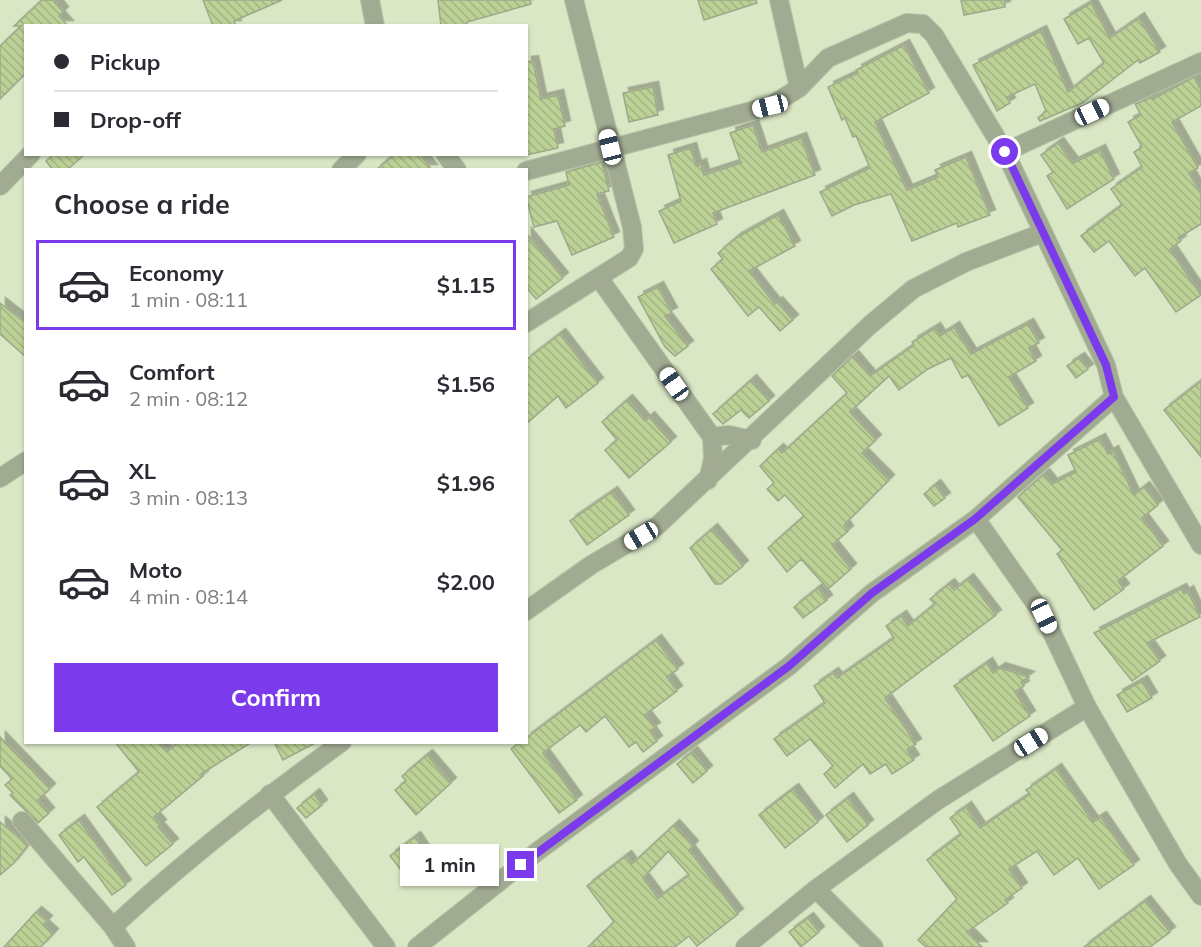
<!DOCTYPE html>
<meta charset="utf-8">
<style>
body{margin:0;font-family:Mulish,sans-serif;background:#f7f7f7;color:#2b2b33;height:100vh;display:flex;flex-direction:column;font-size:22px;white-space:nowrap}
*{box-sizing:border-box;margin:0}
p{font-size:20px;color:#7c7c81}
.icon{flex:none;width:33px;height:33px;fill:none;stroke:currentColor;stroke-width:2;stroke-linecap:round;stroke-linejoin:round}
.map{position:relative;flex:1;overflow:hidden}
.sheet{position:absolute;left:24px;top:168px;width:504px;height:576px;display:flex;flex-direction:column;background:#fff;border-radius:0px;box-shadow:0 2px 4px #0004}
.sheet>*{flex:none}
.guide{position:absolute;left:24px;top:24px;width:504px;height:132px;border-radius:0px;box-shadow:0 2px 4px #0004;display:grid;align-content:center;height:132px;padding:0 30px;background:#fff}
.end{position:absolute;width:27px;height:27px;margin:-14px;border:8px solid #7c3aed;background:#fff;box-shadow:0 0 0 3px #fff}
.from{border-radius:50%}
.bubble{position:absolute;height:42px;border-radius:0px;background:#fff;box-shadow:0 2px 4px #0004;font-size:20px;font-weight:700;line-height:42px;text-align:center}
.car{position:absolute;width:18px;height:36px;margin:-18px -9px;border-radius:8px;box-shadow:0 0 4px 2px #0007;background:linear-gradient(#fff 24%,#345 0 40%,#fff 0 76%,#345 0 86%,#fff 0)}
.guide b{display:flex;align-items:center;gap:21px;height:57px;font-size:22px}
.guide b+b{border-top:2px solid #e1e1e2}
.guide i{width:15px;height:15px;background:#2b2b33}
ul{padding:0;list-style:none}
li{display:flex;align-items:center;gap:18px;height:90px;margin:0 12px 9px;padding:0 18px;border:3px solid transparent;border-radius:0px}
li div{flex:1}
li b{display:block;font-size:22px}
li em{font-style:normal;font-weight:700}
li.selected{border-color:#7c3aed}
li>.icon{width:54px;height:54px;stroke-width:1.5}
h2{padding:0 30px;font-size:27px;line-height:72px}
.action{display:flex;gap:12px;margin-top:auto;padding:12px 30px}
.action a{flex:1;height:69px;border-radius:0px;background:#7c3aed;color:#fff;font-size:24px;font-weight:700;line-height:69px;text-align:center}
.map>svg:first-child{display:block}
.building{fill:url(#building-back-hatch);stroke:#9da98a;stroke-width:1.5;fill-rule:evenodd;filter:url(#shadow)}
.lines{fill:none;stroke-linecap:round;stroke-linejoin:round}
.street-casing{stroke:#b8c3a6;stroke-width:20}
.street{stroke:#a1ab92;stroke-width:18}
.route{stroke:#7c3aed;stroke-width:8}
</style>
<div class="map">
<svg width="1201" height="947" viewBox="0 0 1201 947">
<defs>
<pattern id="building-back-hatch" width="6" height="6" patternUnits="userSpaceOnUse" patternTransform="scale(1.5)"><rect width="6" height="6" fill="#bbd196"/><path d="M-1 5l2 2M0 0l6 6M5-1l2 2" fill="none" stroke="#a1b481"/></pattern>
<filter id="shadow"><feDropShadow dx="5.5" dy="-5.5" stdDeviation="0" flood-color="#0004"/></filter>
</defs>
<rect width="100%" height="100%" fill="#dae7c5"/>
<g class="building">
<path d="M42 0H53L63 12 59 16 68 26H26V73L0 99V46L21 26H14Z"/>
<path d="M203 0H282L234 21 236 26H213Z"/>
<path d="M438 0H530L531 4 467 22V26H441Z"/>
<path d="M698 0H756L757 3 704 20Z"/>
<path d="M961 0H1005V7L964 15Z"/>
<path d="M1091 3 1110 38 1139 18 1160 52 1140 63 1138 60 1082 103 1040 121 1038 118 1046 111 1035 84 1007 97 1010 103 997 111 973 65 1041 31 1068 92 1104 63 1089 38 1078 44 1064 19Z"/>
<path d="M904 45 929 93 875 122 907 190 938 177 935 170 966 157 990 215 958 227 957 223 912 241 891 194 854 205 832 216 820 192 870 168 856 136 853 137 845 118 842 120 828 87 858 73 856 70Z"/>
<path d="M533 61 541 99 558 95 565 126 554 129 558 148 526 155V62Z"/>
<path d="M1194 77 1201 90V106L1172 122 1198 168 1189 173 1201 194V224L1178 238 1181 241 1170 249 1201 295 1176 312 1145 268 1135 276 1109 241 1094 252 1081 236 1122 205 1111 189 1142 167 1134 152 1142 147 1128 122 1141 115 1135 104 1152 97 1153 99Z"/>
<path d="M653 87 658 115 629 122 623 93Z"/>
<path d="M753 125 762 152 801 138 815 175 713 213 717 224 674 243 659 211 681 201 668 155 691 148 696 166 701 164 704 175 741 163 730 133Z"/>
<path d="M1058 143 1073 163 1100 150 1114 179 1067 209 1047 176 1053 172 1041 155Z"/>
<path d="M54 154H85L67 170H53L46 161Z"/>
<path d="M395 154H420L432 170H376Z"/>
<path d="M602 162 609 191 597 194 614 237 572 255 557 221 534 227 526 197 569 185 566 172Z"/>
<path d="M778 215 795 246 749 271 775 304 777 302 793 320 780 331 759 307 748 316 711 269 723 259 718 253 736 238Z"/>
<path d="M526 233 563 278 536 299 526 287Z"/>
<path d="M658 287 672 313 665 316 688 346 675 356 665 347 638 297Z"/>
<path d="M0 303 26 323V357L0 334Z"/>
<path d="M1028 324 1039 343 1029 348 1036 361 1009 377 1028 408 999 426 968 375 962 378 951 358 928 369 899 390 889 376 850 412 876 440 862 453 889 480 844 525 848 531 832 545 851 569 828 589 801 559 787 572 768 548 804 516 785 495 778 501 767 489 774 483 760 466 778 449 782 453 847 393 832 376 853 356 870 376 914 345 912 342 935 328 940 336 954 327 971 354Z"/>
<path d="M560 334 598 383 566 408 558 396 526 424V360Z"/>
<path d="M1079 358 1088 369 1076 378 1067 366Z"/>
<path d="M751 380 769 401 749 418 741 410 723 424 713 414Z"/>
<path d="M1201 381V457L1164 410Z"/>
<path d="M627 400 645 421 649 417 671 442 629 478 605 450 617 440 602 422Z"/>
<path d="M1100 439 1108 454 1113 451 1134 495 1144 487 1158 505 1142 518 1163 546 1118 581 1124 589 1094 610 1057 554 1062 550 1018 497 1044 474 1052 484 1076 472 1068 455Z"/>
<path d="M935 485 945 498 934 506 924 494Z"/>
<path d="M612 492 629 515 587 545 570 521Z"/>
<path d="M712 529 743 566 721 584H715L690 548Z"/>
<path d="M968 579 996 615 885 698 916 744 907 750 914 760 892 774 886 764 870 774 863 764 835 788 824 774 833 766 810 739 787 756 774 739 825 703 814 686 833 673 837 678 894 638 886 626 901 616 908 626 935 604 930 599 949 584 954 590Z"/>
<path d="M818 588 827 600 803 618 794 607Z"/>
<path d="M1181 589 1184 594 1188 591 1200 617 1147 643 1160 661 1132 681 1094 633Z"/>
<path d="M656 640 678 669 667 677 677 691 645 715 655 728 650 731 657 741 643 752 636 742 629 747 605 716 586 732 580 725 543 753 577 800 559 813 511 749 520 742H526V738Z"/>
<path d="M987 663 993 673 1000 668 1029 677 1021 682 1024 686 1015 692 1030 716 993 741 954 686Z"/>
<path d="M1142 681 1152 698 1127 712 1117 695Z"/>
<path d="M0 737 50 789 38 800 49 813 38 823 10 795 13 793 5 785 12 779 0 766Z"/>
<path d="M115 742H159L167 752 178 742H252L201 774 203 776 154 817 161 825 158 827 173 844 146 866 97 807 139 772Z"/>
<path d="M274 742H317L283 760Z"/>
<path d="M692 752 707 771 693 783 677 764Z"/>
<path d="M427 755 451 783 416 815 395 790 406 781 402 776Z"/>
<path d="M1056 769 1093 822 1101 817 1134 865 1099 889 1078 858 1054 875 1037 851 1009 869 1022 888 1005 900 1008 903 967 932 982 947H926L918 940 957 899 927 860 961 834 950 818 966 807 980 828 1030 794 1026 790Z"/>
<path d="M793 789 818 822 785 848 759 815Z"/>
<path d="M314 794 322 805 306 818 297 808Z"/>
<path d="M848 798 868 825 847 842 826 815Z"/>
<path d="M79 820 126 885 112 895 84 857 78 862 59 835Z"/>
<path d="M0 822 28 845 13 864 0 875Z"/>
<path d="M674 825 693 846 689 850 738 914 697 946 689 936 675 947H588L614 922 587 886 626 856 632 864ZM668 851 689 875 658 898 643 878Z"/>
<path d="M415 837 428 856 404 874 390 856Z"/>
<path d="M1145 901 1170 932 1150 947H1084Z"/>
<path d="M36 912 47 921 43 925 53 934 41 947H4Z"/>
<path d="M808 918 819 932 801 947 789 932Z"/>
</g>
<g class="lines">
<g class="street-casing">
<g id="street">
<path d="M370 0 375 26"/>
<path d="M779 0 799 88"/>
<path d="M1005 152 1201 62"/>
<path d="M445 154 457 170"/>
<path d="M341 170 357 154"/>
<path d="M526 171 770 106 799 88 828 58 907 23 923 24 934 35 1005 152 1106 365 1114 397 1201 545"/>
<path d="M0 186 31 154"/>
<path d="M599 278 712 437 713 459 708 480"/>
<path d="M526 323 629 258 634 249 632 227 574 0"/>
<path d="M712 437 729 435 752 440"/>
<path d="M0 478 26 461"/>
<path d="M976 519 1044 616 1087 707 1178 864 1201 896"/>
<path d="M526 611 591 565 657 526 870 325 913 289 966 262 1042 233"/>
<path d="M270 794 386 947"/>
<path d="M22 821 113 927 126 947"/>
<path d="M816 889 874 947"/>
<path d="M113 927C185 860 262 800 342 742"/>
<path d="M417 947 538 851 789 666 872 593 976 519 1114 397"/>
<path d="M745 947 816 889 938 800 1087 707"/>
</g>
</g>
<use href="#street" class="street"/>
</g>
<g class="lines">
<path class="route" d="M521 865 789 666 872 593 975 519 1114 397 1106 365 1005 152"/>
</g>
</svg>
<i class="end from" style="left:1005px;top:152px"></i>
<i class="end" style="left:521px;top:865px"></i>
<div class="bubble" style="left:400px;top:844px;width:99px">1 min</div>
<i class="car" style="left:770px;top:106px;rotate:256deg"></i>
<i class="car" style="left:1092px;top:112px;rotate:65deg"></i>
<i class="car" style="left:610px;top:147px;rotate:346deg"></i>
<i class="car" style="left:674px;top:384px;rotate:325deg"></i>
<i class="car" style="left:641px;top:536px;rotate:240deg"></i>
<i class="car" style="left:1044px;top:616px;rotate:155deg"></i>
<i class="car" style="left:1031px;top:742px;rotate:58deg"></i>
<div class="guide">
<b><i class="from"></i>Pickup</b>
<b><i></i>Drop-off</b>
</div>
<section class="sheet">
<h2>Choose a ride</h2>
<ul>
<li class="selected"><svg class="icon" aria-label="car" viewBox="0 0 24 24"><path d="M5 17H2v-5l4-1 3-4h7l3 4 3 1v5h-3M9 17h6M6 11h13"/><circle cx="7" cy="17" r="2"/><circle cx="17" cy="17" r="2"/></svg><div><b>Economy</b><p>1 min · 08:11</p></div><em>$1.15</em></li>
<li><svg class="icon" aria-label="car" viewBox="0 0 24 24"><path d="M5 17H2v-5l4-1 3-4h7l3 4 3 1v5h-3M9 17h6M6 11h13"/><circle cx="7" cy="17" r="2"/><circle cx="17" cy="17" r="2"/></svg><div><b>Comfort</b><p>2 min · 08:12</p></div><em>$1.56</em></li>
<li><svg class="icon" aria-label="car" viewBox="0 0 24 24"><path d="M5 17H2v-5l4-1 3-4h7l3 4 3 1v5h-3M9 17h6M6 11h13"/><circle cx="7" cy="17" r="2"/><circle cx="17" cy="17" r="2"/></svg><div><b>XL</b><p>3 min · 08:13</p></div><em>$1.96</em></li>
<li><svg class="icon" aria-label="car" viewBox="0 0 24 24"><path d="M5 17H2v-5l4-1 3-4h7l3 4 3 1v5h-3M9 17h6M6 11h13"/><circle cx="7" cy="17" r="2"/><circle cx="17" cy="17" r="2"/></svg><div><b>Moto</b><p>4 min · 08:14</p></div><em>$2.00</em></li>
</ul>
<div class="action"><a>Confirm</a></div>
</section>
</div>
